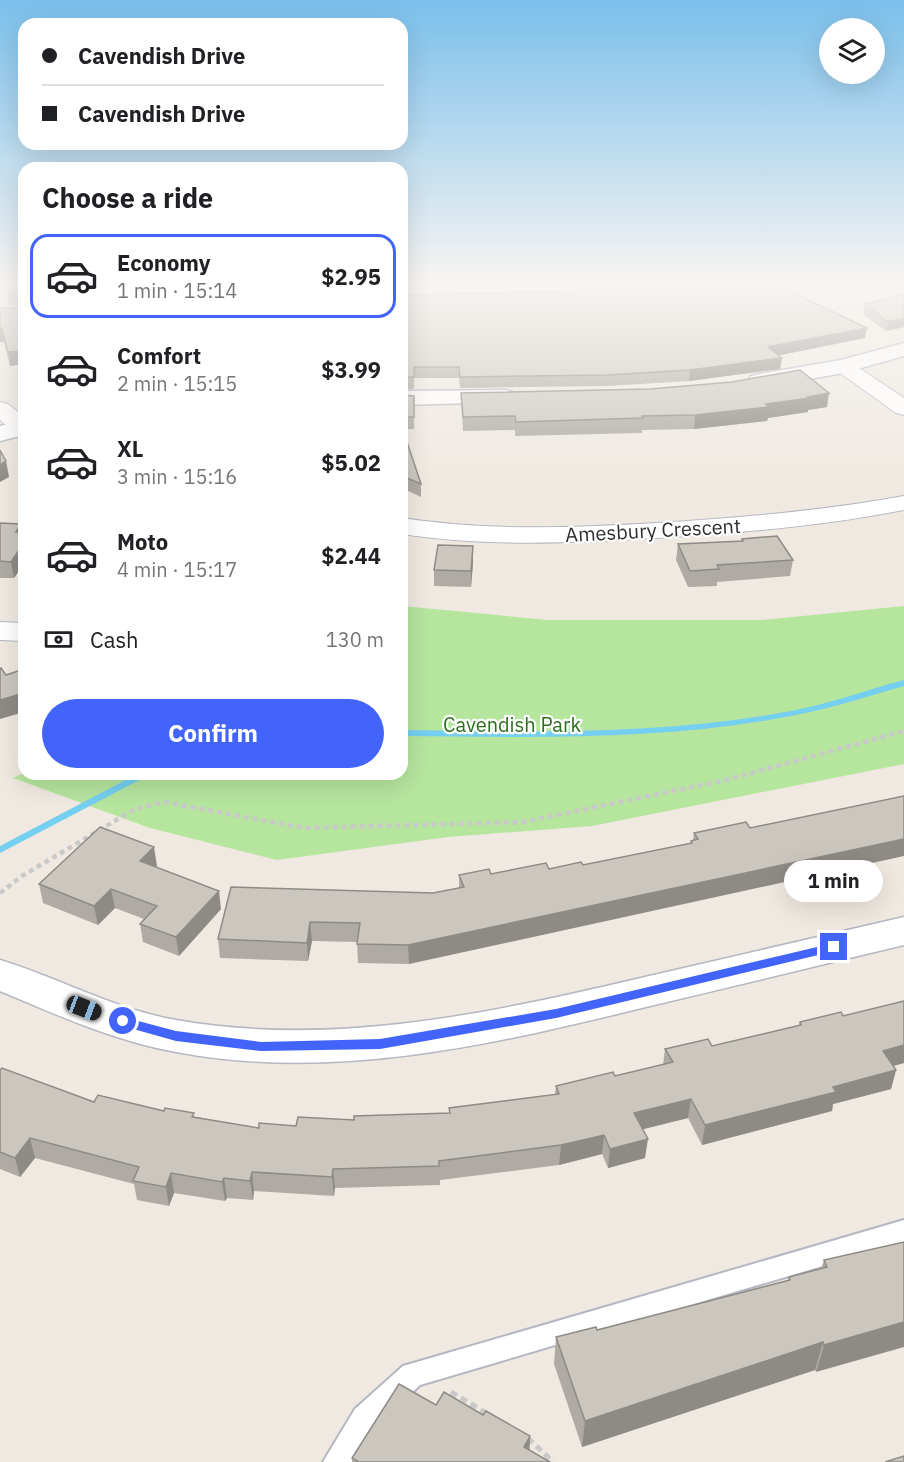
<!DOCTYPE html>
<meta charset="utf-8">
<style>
body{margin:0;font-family:"IBM Plex Sans",sans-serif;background:#f6f6f6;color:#202124;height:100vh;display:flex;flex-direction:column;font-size:22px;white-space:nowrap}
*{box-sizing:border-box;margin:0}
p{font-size:20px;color:#757577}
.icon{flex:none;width:33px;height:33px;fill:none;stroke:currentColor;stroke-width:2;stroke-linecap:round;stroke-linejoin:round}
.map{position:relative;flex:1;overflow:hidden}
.sheet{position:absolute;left:18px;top:162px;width:390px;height:618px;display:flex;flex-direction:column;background:#fff;border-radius:18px;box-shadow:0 6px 24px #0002}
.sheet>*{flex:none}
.guide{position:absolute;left:18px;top:18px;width:390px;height:132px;border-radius:18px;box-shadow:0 6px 24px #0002;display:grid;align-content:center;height:132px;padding:0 24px;background:#fff}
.fabs{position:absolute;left:819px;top:18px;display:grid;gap:12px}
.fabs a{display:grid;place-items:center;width:66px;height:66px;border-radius:50%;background:#fff;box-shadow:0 6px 24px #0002;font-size:30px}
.end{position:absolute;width:27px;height:27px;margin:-14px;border:8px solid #4264fb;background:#fff;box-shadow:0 0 0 3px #fff}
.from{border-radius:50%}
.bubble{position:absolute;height:42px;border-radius:21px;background:#fff;box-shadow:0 6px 24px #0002;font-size:20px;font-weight:700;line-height:42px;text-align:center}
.car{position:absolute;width:18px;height:36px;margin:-18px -9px;border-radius:8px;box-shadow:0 0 4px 2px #0007;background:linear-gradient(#222 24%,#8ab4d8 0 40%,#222 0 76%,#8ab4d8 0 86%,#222 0)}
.guide b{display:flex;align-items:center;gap:21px;height:57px;font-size:22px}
.guide b+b{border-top:2px solid #e0e0e0}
.guide i{width:15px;height:15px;background:#202124}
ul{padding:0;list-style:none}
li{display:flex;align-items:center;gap:18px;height:84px;margin:0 12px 9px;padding:0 12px;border:3px solid transparent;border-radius:18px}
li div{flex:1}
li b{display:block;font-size:22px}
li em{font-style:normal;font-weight:700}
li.active{border-color:#4264fb}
li>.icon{width:54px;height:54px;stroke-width:1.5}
h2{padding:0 24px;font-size:27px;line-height:72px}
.pay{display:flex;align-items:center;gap:15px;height:66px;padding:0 24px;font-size:22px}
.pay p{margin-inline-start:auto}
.cta{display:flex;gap:12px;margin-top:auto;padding:12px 24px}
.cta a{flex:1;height:69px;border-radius:36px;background:#4264fb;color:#fff;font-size:24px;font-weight:700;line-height:69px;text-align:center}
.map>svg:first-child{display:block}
.green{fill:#b6e59e}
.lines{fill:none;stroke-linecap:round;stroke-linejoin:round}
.stream{fill:#75cff0;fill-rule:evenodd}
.service-casing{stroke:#b4b7c1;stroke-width:4}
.minor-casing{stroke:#b4b7c1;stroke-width:2}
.tertiary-casing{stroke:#b4b7c1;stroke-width:3}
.path-far1{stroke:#c9c9c9;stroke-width:4.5;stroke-dasharray:5 4;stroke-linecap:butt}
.path{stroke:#c9c9c9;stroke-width:5;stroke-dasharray:7 4.5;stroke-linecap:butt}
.service{fill:#fff;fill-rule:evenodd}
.minor{fill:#fff;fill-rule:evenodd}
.tertiary{fill:#fff;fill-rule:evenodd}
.wall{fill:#afaba4}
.shaded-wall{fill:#8e8b86}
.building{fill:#cbc7bf;stroke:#8e8b86;stroke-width:1.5}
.route{fill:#4264fb}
.labels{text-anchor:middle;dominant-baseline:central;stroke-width:4.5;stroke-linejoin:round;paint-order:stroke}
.street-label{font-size:20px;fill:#2e2e2e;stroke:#fff}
.park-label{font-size:20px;fill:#2c6e1b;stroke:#fff}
</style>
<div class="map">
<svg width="904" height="1462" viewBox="0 0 904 1462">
<rect width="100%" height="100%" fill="#efe9e1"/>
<path class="green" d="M402 606 548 620H761L904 606V764L592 826 448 837 277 860 150 828 13 778 24 773 402 774Z"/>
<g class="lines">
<g class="stream">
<path d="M904 680V686C863 698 822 711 780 718 656 741 528 737 402 736V730C528 732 656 735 780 713 823 706 863 691 904 680Z"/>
<path d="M137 774H149L147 776 0 853V846Z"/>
</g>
<g class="service-casing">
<path id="service" d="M904 1220V1242L420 1385 375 1427 353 1462H323L355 1409 403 1366Z"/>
</g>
<g class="minor-casing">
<g id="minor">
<path d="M843 360 850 362 904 398V415L896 413 836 370 833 366 836 362Z"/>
<path d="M0 402 8 404 24 417V433L14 432 0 420Z"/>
<path d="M904 496V510C822 526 739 533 656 538 571 543 487 547 402 534V518C487 531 571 528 656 523 739 518 822 511 904 496Z"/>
<path d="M0 622 24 623V641L0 640Z"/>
</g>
</g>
<g class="tertiary-casing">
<g id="tertiary">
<path d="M904 343V356L843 373 759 388 751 386 748 381 751 376 759 374 841 360Z"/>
<path d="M505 390 513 392 516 397 513 402 402 405V391Z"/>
<path d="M24 420V435L0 441V426Z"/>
<path d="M904 917V945C819 965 735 986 650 1006 495 1044 336 1082 176 1052 115 1041 57 1015 0 991V960C59 978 114 1009 176 1020 334 1048 492 1013 645 977 732 957 818 937 904 917Z"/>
</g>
</g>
<path class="path-far1" d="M0 893 22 876 135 809 164 802 305 828 523 822 726 780 904 731"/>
<g class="path">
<path d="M451 1392 488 1414"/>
<path d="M528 1438 553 1462"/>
</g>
<use href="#service" class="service"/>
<use href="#minor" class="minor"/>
<use href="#tertiary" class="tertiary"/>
</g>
<g class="wall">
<path d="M24 282V367L23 364 10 366 4 342H0V308H23V305H9L7 292Z"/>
<path d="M402 282H600L571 285 402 289Z"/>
<path d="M904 294V327L886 331 863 314 865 304Z"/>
<path d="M402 295 865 338 779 355 782 358 780 369 689 381 607 386 460 388 459 378H414V389H402Z"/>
<path d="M461 393 827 407 808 410V412L768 418 767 421 694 429 642 430V433L515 436V430L463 431Z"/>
<path d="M402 395 414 396V429H403L421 484V497L402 488Z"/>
<path d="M0 523 23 532 14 578H0Z"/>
<path d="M742 539 793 560 790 576 717 582V586L688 587 676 560 678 544 741 541Z"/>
<path d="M473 563 471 587 434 586V570Z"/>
<path d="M746 822 409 964 358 963 357 942 312 941 308 961 220 958 218 939 459 888V875L491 874 583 865 691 843V841L693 840 694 833Z"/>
<path d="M157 866 155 867 221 909 179 956 143 942 140 924 144 919 115 908 98 925 43 903 39 884Z"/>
<path d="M843 1016 904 1063 893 1066 896 1070 891 1089 833 1104 832 1111 702 1145 688 1118 642 1129 645 1158 608 1168 602 1154 559 1165 440 1180V1185L335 1188 334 1196 254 1191 253 1200 227 1198 225 1201 174 1193 169 1206 137 1200 134 1184 35 1158 20 1177 0 1169V1070L94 1102 164 1111 259 1128 296 1126 354 1120 449 1113V1108L555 1094 556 1086 615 1076 663 1065 665 1049 712 1046 799 1025 800 1022Z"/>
<path d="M904 1242 816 1372 815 1370 582 1447 554 1364 556 1337 597 1330 788 1280 789 1277 821 1269 824 1260Z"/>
<path d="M436 1405 483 1415 530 1436 529 1450 550 1462H352V1458Z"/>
</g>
<g class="shaded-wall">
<path d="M571 282H600L571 285Z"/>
<path d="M904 318V327L886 331 888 322Z"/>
<path d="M2 328 4 342H0V329Z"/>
<path d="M867 328 865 338 766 358 768 347Z"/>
<path d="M20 351 23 364 10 366 8 352Z"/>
<path d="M782 358 780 369 689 381 690 370Z"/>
<path d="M829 393 827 407 808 410V412L768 418 767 421 694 429 695 415 766 404Z"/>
<path d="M6 461 9 477 0 482V465Z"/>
<path d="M21 524 24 538 16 532Z"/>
<path d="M24 543V564L14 578 11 562Z"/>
<path d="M473 546V563L471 587V571Z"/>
<path d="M24 693V712L0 719V700Z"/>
<path d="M904 839V856L409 964 408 945Z"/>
<path d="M154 847 157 866 143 880 140 861Z"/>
<path d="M111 889 115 908 98 925 94 906Z"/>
<path d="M219 891 221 909 179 956 176 937Z"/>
<path d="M310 922 312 941 308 961 307 943Z"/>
<path d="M904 1045V1063L878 1070 883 1051Z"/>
<path d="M896 1070 891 1089 833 1104 832 1111 702 1145 705 1125 833 1087Z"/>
<path d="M691 1099 688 1118 632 1132 634 1113Z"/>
<path d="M604 1135 602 1154 559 1165 561 1145Z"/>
<path d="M30 1138 35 1158 20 1177 15 1158Z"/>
<path d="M648 1139 645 1158 608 1168 610 1149Z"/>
<path d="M333 1169 335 1188 334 1196 332 1177Z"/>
<path d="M252 1172 254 1191 253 1200 250 1181Z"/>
<path d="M171 1173 174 1193 169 1206 166 1187Z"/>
<path d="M224 1178 227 1198 225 1201 222 1182Z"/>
<path d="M904 1322V1347L816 1372 824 1345Z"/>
<path d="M823 1342 815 1370 582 1447 585 1421Z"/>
<path d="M530 1436 529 1462 524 1447Z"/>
</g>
<g class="building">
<path d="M14 282H24V359L20 351 8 352 2 328 0 329V308H23V293L7 292Z"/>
<path d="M667 282H770L867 328 768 347 782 358 690 370 608 375 460 377 459 367H414V377H402V295L572 291Z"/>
<path d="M904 294V318L888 322 865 304Z"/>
<path d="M800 370 829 393 808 397 810 398 766 404 769 407 695 415 642 416 643 418 516 422 515 416 463 417 461 393 650 389 732 382Z"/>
<path d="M402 395 414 396V417H402Z"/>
<path d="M402 427 421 484 402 476Z"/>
<path d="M0 450 6 461 0 465Z"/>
<path d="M0 523 21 524 16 532H24V543L11 562 0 561Z"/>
<path d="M777 536 793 560 717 565 719 569 690 571 678 544 743 541 742 539Z"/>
<path d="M438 545 473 546 471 571 434 570Z"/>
<path d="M0 668H1L6 675 24 669V693L0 700Z"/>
<path d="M904 796V839L408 945 357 944 360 923 310 922 307 943 218 939 231 887 433 893 464 887 459 875 489 869 491 874 546 863 549 869 581 862 583 865 692 843 691 841 698 839 694 833 746 822 750 828Z"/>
<path d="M100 827 154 847 140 861 219 891 176 937 140 924 157 906 111 889 94 906 39 884Z"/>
<path d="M904 1001V1045L883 1051 896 1070 833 1087 836 1092 705 1125 691 1099 634 1113 648 1139 610 1149 604 1135 561 1145 439 1161V1166L333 1169 332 1177 252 1172 250 1181 224 1178 222 1182 171 1173 166 1187 133 1181 139 1167 30 1138 15 1158 0 1152V1070L2 1068 94 1102 98 1095 164 1111 165 1108 194 1113 192 1117 259 1128V1123L296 1126 298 1117 354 1120V1116L450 1113 449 1108 559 1094 556 1086 613 1072 615 1076 673 1062 665 1049 708 1039 712 1046 801 1025 800 1022 841 1012 843 1016Z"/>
<path d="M904 1242V1322L824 1345 823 1342 585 1421 556 1337 596 1327 597 1330 790 1280 789 1277 827 1267 824 1260Z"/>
<path d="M399 1384 436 1405 444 1392 483 1415 486 1411 530 1436 524 1447 550 1462H359L352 1458Z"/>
<path d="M904 1456V1462H885Z"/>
</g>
<linearGradient id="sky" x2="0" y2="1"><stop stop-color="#7abfeb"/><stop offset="0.58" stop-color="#f8f5f2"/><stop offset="1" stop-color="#f8f5f2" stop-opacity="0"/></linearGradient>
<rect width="904" height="487" fill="url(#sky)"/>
<path class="route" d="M834 943 840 947 839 950 556 1018 380 1049 261 1051 176 1041 119 1025 117 1021 123 1017 176 1031 261 1042 380 1039 556 1009Z"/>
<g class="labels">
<g class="street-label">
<text transform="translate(653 530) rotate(-3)">Amesbury Crescent</text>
</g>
<g class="park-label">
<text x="512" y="724">Cavendish Park</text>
</g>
</g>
</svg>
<div class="fabs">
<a><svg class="icon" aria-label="layers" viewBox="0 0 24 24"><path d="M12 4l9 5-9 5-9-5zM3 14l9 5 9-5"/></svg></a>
</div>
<i class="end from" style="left:123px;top:1021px"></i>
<i class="end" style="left:834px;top:947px"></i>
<div class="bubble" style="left:784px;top:860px;width:99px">1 min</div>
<i class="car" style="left:84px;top:1008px;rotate:111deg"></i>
<div class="guide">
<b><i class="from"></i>Cavendish Drive</b>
<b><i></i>Cavendish Drive</b>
</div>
<section class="sheet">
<h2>Choose a ride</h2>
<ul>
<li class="active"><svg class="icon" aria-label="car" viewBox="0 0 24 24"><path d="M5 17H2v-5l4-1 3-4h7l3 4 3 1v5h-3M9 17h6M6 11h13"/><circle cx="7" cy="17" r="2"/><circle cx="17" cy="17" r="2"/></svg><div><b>Economy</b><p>1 min · 15:14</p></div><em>$2.95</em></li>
<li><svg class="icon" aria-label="car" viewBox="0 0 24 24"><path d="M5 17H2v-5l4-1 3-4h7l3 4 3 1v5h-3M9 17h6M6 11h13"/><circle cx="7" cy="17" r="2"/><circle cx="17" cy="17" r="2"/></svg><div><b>Comfort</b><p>2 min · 15:15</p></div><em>$3.99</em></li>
<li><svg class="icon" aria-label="car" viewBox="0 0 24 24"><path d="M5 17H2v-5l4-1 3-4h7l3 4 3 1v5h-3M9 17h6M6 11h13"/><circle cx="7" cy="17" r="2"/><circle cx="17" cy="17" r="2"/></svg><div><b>XL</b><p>3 min · 15:16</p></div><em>$5.02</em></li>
<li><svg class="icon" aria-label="car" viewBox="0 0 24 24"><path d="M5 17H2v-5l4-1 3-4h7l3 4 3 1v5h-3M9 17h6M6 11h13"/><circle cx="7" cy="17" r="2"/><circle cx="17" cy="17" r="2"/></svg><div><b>Moto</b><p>4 min · 15:17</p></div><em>$2.44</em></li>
</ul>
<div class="pay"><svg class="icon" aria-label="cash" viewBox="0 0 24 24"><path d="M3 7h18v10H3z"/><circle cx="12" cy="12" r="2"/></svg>Cash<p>130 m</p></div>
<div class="cta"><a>Confirm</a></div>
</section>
</div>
